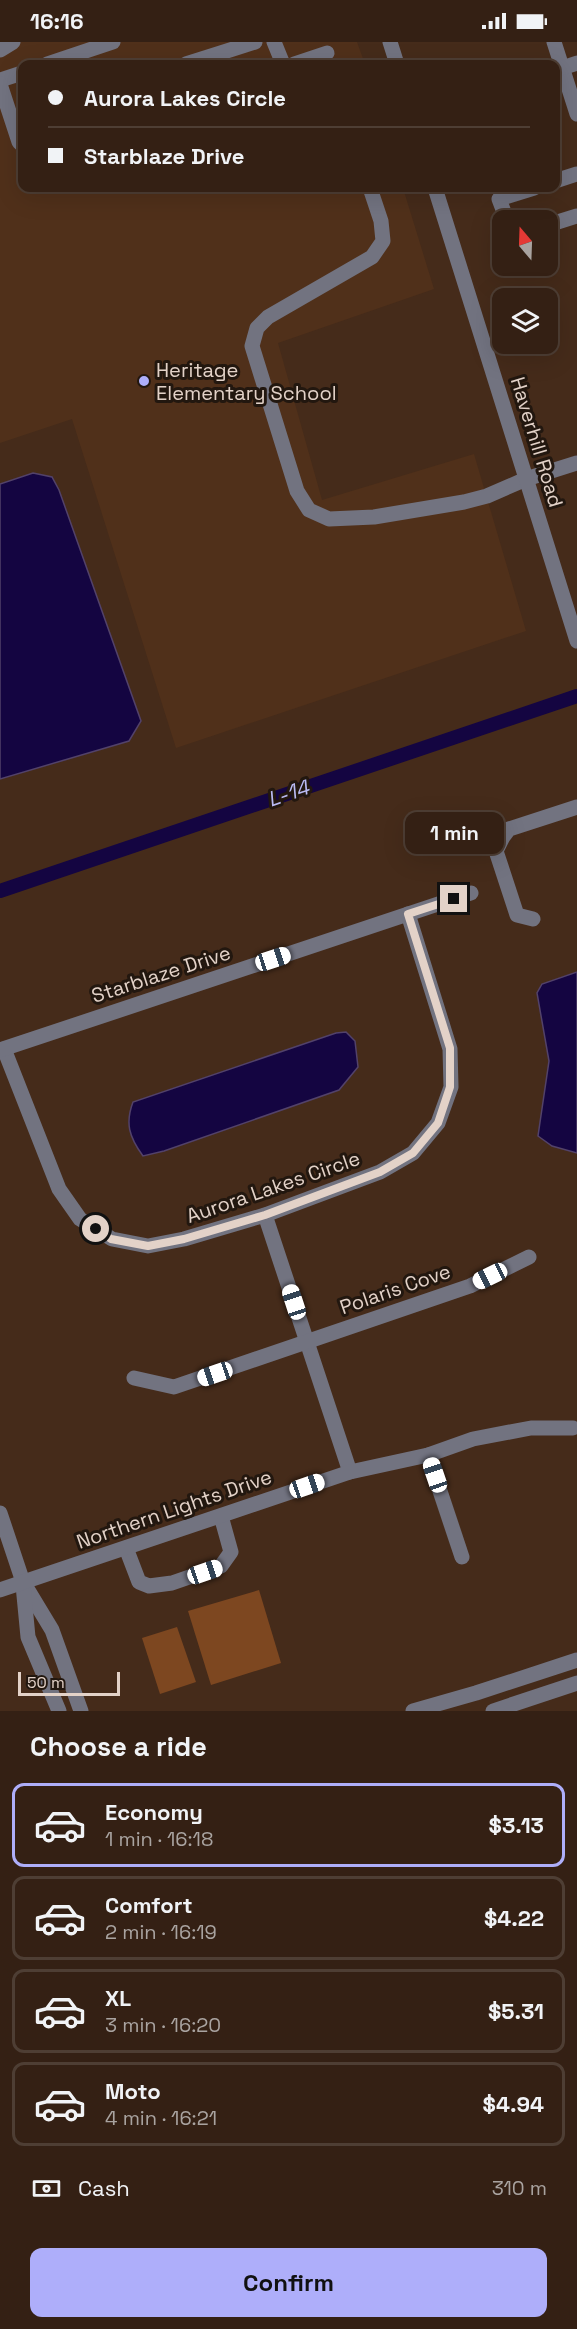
<!DOCTYPE html>
<meta charset="utf-8">
<style>
body{margin:0;font-family:"Space Grotesk",sans-serif;background:#3f2d22;color:#f1f3f6;height:100vh;display:flex;flex-direction:column;font-size:22px;white-space:nowrap}
*{box-sizing:border-box;margin:0}
p{font-size:20px;color:#a9a3a0}
.icon{flex:none;width:33px;height:33px;fill:none;stroke:currentColor;stroke-width:2;stroke-linecap:round;stroke-linejoin:round}
.map{position:relative;height:1669px;overflow:hidden}
.drawer{display:flex;flex-direction:column;background:#342014;flex:1}
.drawer>*{flex:none}
.hud{position:absolute;left:18px;top:18px;width:542px;height:132px;border-radius:12px;box-shadow:0 6px 24px #0002,0 0 0 2px #4e3e34;display:grid;align-content:center;height:132px;padding:0 30px;background:#342014}
.needle{width:39px;rotate:341deg}
.tools{position:absolute;left:492px;top:168px;display:grid;gap:12px}
.tools a{display:grid;place-items:center;width:66px;height:66px;border-radius:12px;background:#342014;box-shadow:0 6px 24px #0002,0 0 0 2px #4e3e34;font-size:30px}
.scale{position:absolute;left:18px;bottom:15px;width:102px;box-sizing:border-box;padding-left:6px;border:3px solid #e3d2c8;border-top:0;font-size:16px;line-height:21px;white-space:nowrap;color:#e3d2c8;-webkit-text-stroke:4px #22170f;paint-order:stroke}
.end{position:absolute;width:27px;height:27px;margin:-14px;border:8px solid #e3d2c8;background:#111;box-shadow:0 0 0 3px #111}
.from{border-radius:50%}
.bubble{position:absolute;height:42px;border-radius:12px;background:#342014;box-shadow:0 6px 24px #0002,0 0 0 2px #4e3e34;font-size:20px;font-weight:700;line-height:42px;text-align:center}
.car{position:absolute;width:18px;height:36px;margin:-18px -9px;border-radius:8px;box-shadow:0 0 4px 2px #0007;background:linear-gradient(#fff 24%,#345 0 40%,#fff 0 76%,#345 0 86%,#fff 0)}
.hud b{display:flex;align-items:center;gap:21px;height:57px;font-size:22px}
.hud b+b{border-top:2px solid #4e3e34}
.hud i{width:15px;height:15px;background:#f1f3f6}
ul{padding:0;list-style:none}
li{display:flex;align-items:center;gap:18px;height:84px;margin:0 12px 9px;padding:0 18px;border:3px solid #4e3e34;border-radius:12px}
li div{flex:1}
li b{display:block;font-size:22px}
li em{font-style:normal;font-weight:700}
li.selected{border-color:#aeaefa}
li>.icon{width:54px;height:54px;stroke-width:1.5}
h2{padding:0 30px;font-size:27px;line-height:72px}
.pay{display:flex;align-items:center;gap:15px;height:66px;padding:0 30px;font-size:22px}
.pay p{margin-inline-start:auto}
.button{display:flex;gap:12px;margin-top:auto;padding:12px 30px}
.button a{flex:1;height:69px;border-radius:12px;background:#aeaefa;color:#111;font-size:24px;font-weight:700;line-height:69px;text-align:center}
.status{display:flex;justify-content:space-between;align-items:center;height:42px;padding:0 30px;background:#342014;direction:ltr}
.status svg{height:16px;fill:currentColor}
.map>svg:first-child{display:block}
.built{fill:#50301a}
.green{fill:#7d4720}
.water{fill:#140541;stroke:#52426a;stroke-width:1.5}
.lines{fill:none;stroke-linecap:round;stroke-linejoin:round}
.canal{stroke:#140541;stroke-width:14}
.minor{stroke:#727380;stroke-width:15}
.route{stroke:#e3d2c8;stroke-width:8}
.poi-dot{fill:#aeaefa;stroke:#22170f;stroke-width:2}
.labels{text-anchor:middle;dominant-baseline:central;stroke-width:6;stroke-linejoin:round;paint-order:stroke}
.poi-label{font-size:20px;fill:#e3d2c8;stroke:#22170f;text-anchor:start}
.street-label{font-size:20px;fill:#e3d2c8;stroke:#22170f}
.water-label{font-size:21px;font-style:italic;fill:#b9baf3;stroke:#22170f}
</style>
<div class="status"><b>16:16</b><svg viewBox="0 0 49 12"><path d="M0 12V9h3v3zM5 12V6h3v6zM10 12V3h3v9zM15 12V0h3v12zM26 1h20v11H26zM47 4h2v5h-2z"/></svg></div>
<div class="map">
<svg width="577" height="1669" viewBox="0 0 577 1669">
<rect width="100%" height="100%" fill="#452b1a"/>
<path class="built" d="M0 0H357L365 22H22V146H403L434 247 278 301 322 458 474 412 526 589 176 706 72 377 0 401Z"/>
<g class="green">
<path d="M259 1548 281 1621 211 1643 188 1569Z"/>
<path d="M177 1585 196 1640 160 1652 142 1596Z"/>
</g>
<g class="water">
<path d="M33 431 52 435 59 448 141 679 129 699 0 737V442Z"/>
<path d="M577 930V1111L552 1104 538 1094 549 1019 537 951 542 942Z"/>
<path d="M346 990 355 999 358 1025 339 1048 164 1109 143 1114C129 1095 125 1081 133 1060L336 991Z"/>
</g>
<g class="lines">
<path class="canal" d="M0 849 577 654"/>
<g class="minor">
<path d="M274 0 283 22"/>
<path d="M390 0 397 22"/>
<path d="M554 0 577 72"/>
<path d="M0 8 13 0"/>
<path d="M47 22 113 0"/>
<path d="M186 22 255 0"/>
<path d="M294 22 327 11"/>
<path d="M562 26 577 21"/>
<path d="M0 38 22 31"/>
<path d="M0 42 19 100 22 103"/>
<path d="M555 139 577 132"/>
<path d="M370 146 381 179 383 199 372 215 268 275 257 286 252 304 297 449 309 468 329 477 374 475 464 460 487 454 526 437 577 421"/>
<path d="M435 146 577 599"/>
<path d="M507 178 499 157 534 146"/>
<path d="M548 183 577 174"/>
<path d="M533 877 517 873 496 809 503 795 509 787 577 765"/>
<path d="M4 1007 59 1147 80 1177 112 1197 148 1204 184 1197 265 1173 380 1130 413 1111 438 1081 451 1045 450 1007 408 872"/>
<path d="M0 1008 471 851"/>
<path d="M265 1173 350 1430"/>
<path d="M134 1336 174 1345 470 1244 529 1215"/>
<path d="M428 1413 462 1515"/>
<path d="M0 1471 23 1540 52 1588 81 1669"/>
<path d="M126 1506 139 1540 149 1544 172 1541 221 1524 231 1510 221 1474"/>
<path d="M23 1543 28 1595 59 1669"/>
<path d="M0 1548 350 1430 428 1413 473 1397 531 1386H573"/>
<path d="M413 1669 476 1651 577 1618"/>
<path d="M493 1669 577 1641"/>
</g>
</g>
<g class="lines">
<path class="route" d="M96 1187 111 1197 148 1204 184 1197 265 1173 380 1130 413 1111 438 1081 450 1045V1006L408 872 454 857"/>
</g>
<circle class="poi-dot" cx="144" cy="339" r="6"/>
<g class="labels">
<g class="poi-label">
<text x="156" y="328">Heritage<tspan x="156" dy="23">Elementary School</tspan></text>
</g>
<g class="street-label">
<text transform="translate(537 400) rotate(73)">Haverhill Road</text>
<text transform="translate(161 932) rotate(-18)">Starblaze Drive</text>
<text transform="translate(273 1145) rotate(-19)">Aurora Lakes Circle</text>
<text transform="translate(395 1247) rotate(-19)">Polaris Cove</text>
<text transform="translate(174 1467) rotate(-19)">Northern Lights Drive</text>
</g>
<g class="water-label">
<text transform="translate(288 751) rotate(-19)">L-14</text>
</g>
</g>
</svg>
<div class="tools">
<a><svg class="needle" viewBox="-14 -14 28 28"><path d="M0-13l5 13h-10z" fill="#e53935"/><path d="M0 13l5-13h-10z" fill="#a9a3a0"/></svg></a>
<a><svg class="icon" aria-label="layers" viewBox="0 0 24 24"><path d="M12 4l9 5-9 5-9-5zM3 14l9 5 9-5"/></svg></a>
</div>
<div class="scale">50 m</div>
<i class="end from" style="left:96px;top:1187px"></i>
<i class="end" style="left:454px;top:857px"></i>
<div class="bubble" style="left:405px;top:770px;width:99px">1 min</div>
<i class="car" style="left:273px;top:917px;rotate:72deg"></i>
<i class="car" style="left:490px;top:1234px;rotate:244deg"></i>
<i class="car" style="left:294px;top:1260px;rotate:342deg"></i>
<i class="car" style="left:215px;top:1332px;rotate:251deg"></i>
<i class="car" style="left:435px;top:1433px;rotate:341deg"></i>
<i class="car" style="left:307px;top:1444px;rotate:71deg"></i>
<i class="car" style="left:205px;top:1530px;rotate:71deg"></i>
<div class="hud">
<b><i class="from"></i>Aurora Lakes Circle</b>
<b><i></i>Starblaze Drive</b>
</div>
</div>
<section class="drawer">
<h2>Choose a ride</h2>
<ul>
<li class="selected"><svg class="icon" aria-label="car" viewBox="0 0 24 24"><path d="M5 17H2v-5l4-1 3-4h7l3 4 3 1v5h-3M9 17h6M6 11h13"/><circle cx="7" cy="17" r="2"/><circle cx="17" cy="17" r="2"/></svg><div><b>Economy</b><p>1 min · 16:18</p></div><em>$3.13</em></li>
<li><svg class="icon" aria-label="car" viewBox="0 0 24 24"><path d="M5 17H2v-5l4-1 3-4h7l3 4 3 1v5h-3M9 17h6M6 11h13"/><circle cx="7" cy="17" r="2"/><circle cx="17" cy="17" r="2"/></svg><div><b>Comfort</b><p>2 min · 16:19</p></div><em>$4.22</em></li>
<li><svg class="icon" aria-label="car" viewBox="0 0 24 24"><path d="M5 17H2v-5l4-1 3-4h7l3 4 3 1v5h-3M9 17h6M6 11h13"/><circle cx="7" cy="17" r="2"/><circle cx="17" cy="17" r="2"/></svg><div><b>XL</b><p>3 min · 16:20</p></div><em>$5.31</em></li>
<li><svg class="icon" aria-label="car" viewBox="0 0 24 24"><path d="M5 17H2v-5l4-1 3-4h7l3 4 3 1v5h-3M9 17h6M6 11h13"/><circle cx="7" cy="17" r="2"/><circle cx="17" cy="17" r="2"/></svg><div><b>Moto</b><p>4 min · 16:21</p></div><em>$4.94</em></li>
</ul>
<div class="pay"><svg class="icon" aria-label="cash" viewBox="0 0 24 24"><path d="M3 7h18v10H3z"/><circle cx="12" cy="12" r="2"/></svg>Cash<p>310 m</p></div>
<div class="button"><a>Confirm</a></div>
</section>
